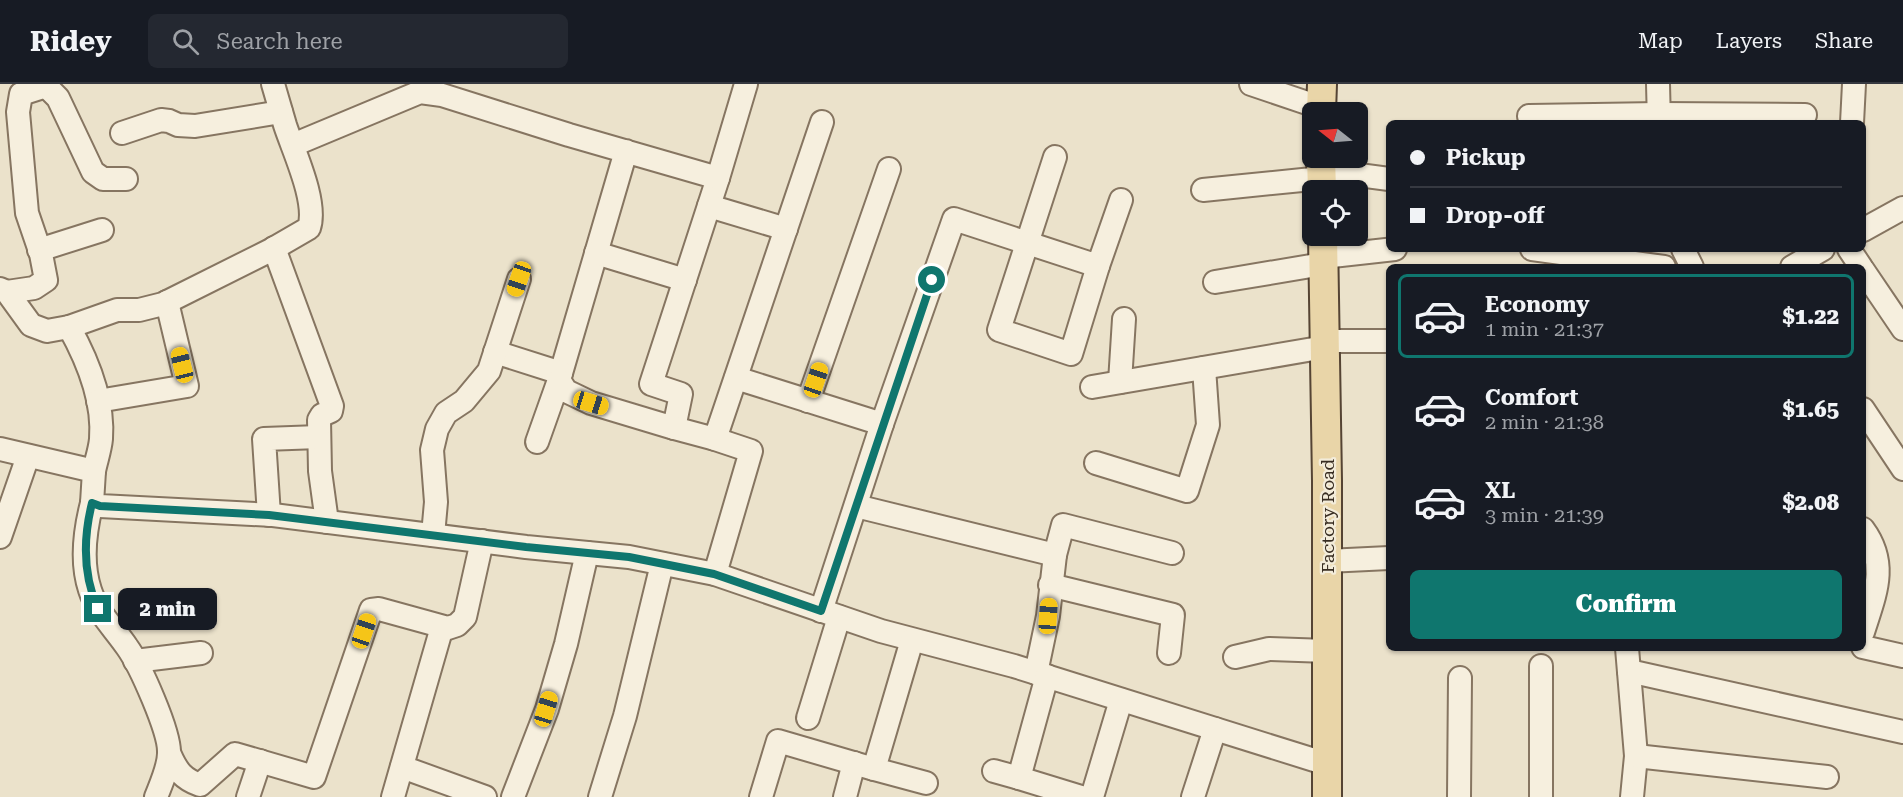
<!DOCTYPE html>
<meta charset="utf-8">
<style>
body{margin:0;font-family:"Roboto Serif",serif;background:#242831;color:#f1f3f6;height:100vh;display:flex;flex-direction:column;font-size:22px;white-space:nowrap}
*{box-sizing:border-box;margin:0}
p{font-size:20px;color:#9ea1a6}
.icon{flex:none;width:33px;height:33px;fill:none;stroke:currentColor;stroke-width:2;stroke-linecap:round;stroke-linejoin:round}
.map{position:relative;flex:1;overflow:hidden}
.side{position:absolute;left:1386px;top:180px;width:480px;height:387px;display:flex;flex-direction:column;background:#171b24;border-radius:9px;box-shadow:0 2px 4px #0004}
.side>*{flex:none}
.banner{position:absolute;left:1386px;top:36px;width:480px;height:132px;border-radius:9px;box-shadow:0 2px 4px #0004;display:grid;align-content:center;height:132px;padding:0 24px;background:#171b24}
.needle{width:39px;rotate:287deg}
.tools{position:absolute;left:1302px;top:18px;display:grid;gap:12px}
.tools a{display:grid;place-items:center;width:66px;height:66px;border-radius:9px;background:#171b24;box-shadow:0 2px 4px #0004;font-size:30px}
.end{position:absolute;width:27px;height:27px;margin:-14px;border:8px solid #0f766e;background:#fff;box-shadow:0 0 0 3px #fff}
.from{border-radius:50%}
.bubble{position:absolute;height:42px;border-radius:9px;background:#171b24;box-shadow:0 2px 4px #0004;font-size:20px;font-weight:800;line-height:42px;text-align:center}
.car{position:absolute;width:18px;height:36px;margin:-18px -9px;border-radius:8px;box-shadow:0 0 4px 2px #0007;background:linear-gradient(#f5c518 24%,#345 0 40%,#f5c518 0 76%,#345 0 86%,#f5c518 0)}
.banner b{display:flex;align-items:center;gap:21px;height:57px;font-size:22px}
.banner b+b{border-top:2px solid #363941}
.banner i{width:15px;height:15px;background:#f1f3f6}
ul{padding:10px 0 0;list-style:none}
li{display:flex;align-items:center;gap:18px;height:84px;margin:0 12px 9px;padding:0 12px;border:3px solid transparent;border-radius:9px}
li div{flex:1}
li b{display:block;font-size:22px}
li em{font-style:normal;font-weight:800}
li.current{border-color:#0f766e}
li>.icon{width:54px;height:54px;stroke-width:1.5}
.cta{display:flex;gap:12px;margin-top:auto;padding:12px 24px}
.cta a{flex:1;height:69px;border-radius:9px;background:#0f766e;color:#fff;font-size:24px;font-weight:800;line-height:69px;text-align:center}
header{display:flex;align-items:center;gap:36px;box-sizing:border-box;height:84px;padding:0 30px;background:#171b24;border-bottom:2px solid #363941}
header strong{font-size:28px}
nav{display:flex;gap:33px;margin-inline-start:auto;font-size:21px}
.search{width:420px;height:54px;background:#242831;display:flex;align-items:center;gap:15px;box-sizing:border-box;padding:0 21px;border-radius:9px;color:#9ea1a6;font-size:22px}
.map>svg:first-child{display:block}
.lines{fill:none;stroke-linecap:round;stroke-linejoin:round}
.minor-casing{stroke:#867561;stroke-width:26}
.major-casing{stroke:#554434;stroke-width:32}
.minor{stroke:#f6efde;stroke-width:22}
.major{stroke:#e9d5a8;stroke-width:28}
.route{stroke:#0f766e;stroke-width:8}
.labels{text-anchor:middle;dominant-baseline:central;stroke-width:4.5;stroke-linejoin:round;paint-order:stroke}
.street-label{font-size:18px;fill:#382d22;stroke:#f3ecda}
</style>
<header>
<strong>Ridey</strong>
<div class="search"><svg class="icon" aria-label="search" viewBox="0 0 24 24"><circle cx="10" cy="10" r="6"/><path d="M15 15l6 6"/></svg>Search here</div>
<nav><a>Map</a><a>Layers</a><a>Share</a></nav>
</header>
<div class="map">
<svg width="1903" height="713" viewBox="0 0 1903 713">
<rect width="100%" height="100%" fill="#ebe2cb"/>
<g class="lines">
<g class="minor-casing">
<g id="minor">
<path d="M1251 0 1322 24"/>
<path d="M1658 0 1659 39"/>
<path d="M46 2 58 14 93 88 103 95H126"/>
<path d="M1529 32 1659 30 1805 31"/>
<path d="M1852 39 1854 0"/>
<path d="M122 49 161 36 169 37 178 41 195 42 281 28"/>
<path d="M293 61 420 8 442 11 569 51 718 94 651 300 681 310 674 344 591 319 566 307 559 296 626 67"/>
<path d="M1055 73 999 246 1071 270 1098 182"/>
<path d="M1321 86 1389 95"/>
<path d="M718 94 746 0"/>
<path d="M1203 106 1322 94"/>
<path d="M709 122 786 145"/>
<path d="M1863 146 1903 124"/>
<path d="M274 164 332 322 331 327 322 331 319 336 320 387 327 438"/>
<path d="M1532 165 1664 183"/>
<path d="M1683 165 1692 183"/>
<path d="M1849 165 1861 183"/>
<path d="M39 166 102 146"/>
<path d="M596 169 685 196"/>
<path d="M1323 173 1395 165"/>
<path d="M1792 183 1823 165"/>
<path d="M1863 186 1903 245"/>
<path d="M1215 198 1323 180"/>
<path d="M0 205 7 208 31 241 47 247 69 243 117 226H139L163 220 271 166 309 144C318 118 293 66 285 41 281 27 277 14 273 0"/>
<path d="M7 208 34 204 46 196 41 170 27 129 18 28 21 10 46 2V0"/>
<path d="M69 243C88 277 104 316 101 355 100 366 96 377 94 387"/>
<path d="M1325 257H1389"/>
<path d="M495 268 561 289"/>
<path d="M736 294 882 340 821 527"/>
<path d="M1120 298 1124 235"/>
<path d="M1092 303 1325 263"/>
<path d="M98 317 187 302 167 218"/>
<path d="M808 317 889 85"/>
<path d="M1863 325 1903 385"/>
<path d="M882 340 954 135 1098 182 1121 116"/>
<path d="M674 344 715 355 822 38"/>
<path d="M537 358 559 296"/>
<path d="M0 365 94 387 92 419 100 422 273 431 526 463 629 473 715 490 881 547 1014 582 1327 680"/>
<path d="M1096 379 1187 407 1208 341 1204 284"/>
<path d="M92 419C85 446 81 479 90 506 97 528 114 544 127 563 140 581 170 648 169 669 169 683 161 700 156 713"/>
<path d="M856 422 1055 471 1048 532 1036 589"/>
<path d="M269 431 264 355 319 353"/>
<path d="M1863 445C1889 480 1875 510 1863 548"/>
<path d="M433 451 436 418 432 366 437 345 446 329 464 317 489 287 519 195"/>
<path d="M0 453 28 372"/>
<path d="M1055 471 1063 441 1172 469"/>
<path d="M1327 477 1389 474"/>
<path d="M715 490 751 367 715 355"/>
<path d="M1050 501 1173 531 1169 569"/>
<path d="M912 556 874 685 926 699"/>
<path d="M1863 563 1903 572"/>
<path d="M1627 564 1636 672 1632 713"/>
<path d="M1235 573 1269 565 1327 567"/>
<path d="M135 577 201 569"/>
<path d="M1629 587 1903 648"/>
<path d="M1047 592 1019 694 1081 713"/>
<path d="M808 634 839 533"/>
<path d="M170 671C177 687 183 695 200 701L235 670 314 693 371 526 379 525 448 544 457 541 465 533 482 457"/>
<path d="M1636 672 1827 693"/>
<path d="M402 683 485 713"/>
<path d="M994 687 1019 694"/>
<path d="M248 713 260 677"/>
<path d="M393 713 442 543"/>
<path d="M513 713 547 625 566 560 587 469"/>
<path d="M600 713 625 632 662 480"/>
<path d="M761 713 778 657 874 685"/>
<path d="M845 713 854 679"/>
<path d="M1092 713 1121 616"/>
<path d="M1193 713 1215 645"/>
<path d="M1459 713 1460 594"/>
<path d="M1541 713V582"/>
</g>
</g>
<g class="major-casing">
<g id="major">
<path d="M1321 28 1322 0"/>
<path d="M1321 74 1322 106"/>
<path d="M1323 152 1327 397V713"/>
</g>
</g>
<use href="#minor" class="minor"/>
<use href="#major" class="major"/>
</g>
<g class="lines">
<path class="route" d="M98 525C83 491 83 455 92 419L100 422 269 431 526 463 629 473 714 490 821 527 932 196"/>
</g>
<g class="labels">
<g class="street-label">
<text transform="translate(1327 432) rotate(-90)">Factory Road</text>
</g>
</g>
</svg>
<div class="tools">
<a><svg class="needle" viewBox="-14 -14 28 28"><path d="M0-13l5 13h-10z" fill="#e53935"/><path d="M0 13l5-13h-10z" fill="#9ea1a6"/></svg></a>
<a><svg class="icon" aria-label="locate" viewBox="0 0 24 24"><circle cx="12" cy="12" r="6"/><path d="M12 2v4M12 18v4M2 12h4M18 12h4"/></svg></a>
</div>
<i class="end from" style="left:932px;top:196px"></i>
<i class="end" style="left:98px;top:525px"></i>
<div class="bubble" style="left:118px;top:504px;width:99px">2 min</div>
<i class="car" style="left:519px;top:195px;rotate:199deg"></i>
<i class="car" style="left:182px;top:281px;rotate:346deg"></i>
<i class="car" style="left:816px;top:296px;rotate:19deg"></i>
<i class="car" style="left:591px;top:319px;rotate:107deg"></i>
<i class="car" style="left:1048px;top:532px;rotate:4deg"></i>
<i class="car" style="left:364px;top:547px;rotate:19deg"></i>
<i class="car" style="left:546px;top:625px;rotate:17deg"></i>
<div class="banner">
<b><i class="from"></i>Pickup</b>
<b><i></i>Drop-off</b>
</div>
<section class="side">
<ul>
<li class="current"><svg class="icon" aria-label="car" viewBox="0 0 24 24"><path d="M5 17H2v-5l4-1 3-4h7l3 4 3 1v5h-3M9 17h6M6 11h13"/><circle cx="7" cy="17" r="2"/><circle cx="17" cy="17" r="2"/></svg><div><b>Economy</b><p>1 min · 21:37</p></div><em>$1.22</em></li>
<li><svg class="icon" aria-label="car" viewBox="0 0 24 24"><path d="M5 17H2v-5l4-1 3-4h7l3 4 3 1v5h-3M9 17h6M6 11h13"/><circle cx="7" cy="17" r="2"/><circle cx="17" cy="17" r="2"/></svg><div><b>Comfort</b><p>2 min · 21:38</p></div><em>$1.65</em></li>
<li><svg class="icon" aria-label="car" viewBox="0 0 24 24"><path d="M5 17H2v-5l4-1 3-4h7l3 4 3 1v5h-3M9 17h6M6 11h13"/><circle cx="7" cy="17" r="2"/><circle cx="17" cy="17" r="2"/></svg><div><b>XL</b><p>3 min · 21:39</p></div><em>$2.08</em></li>
</ul>
<div class="cta"><a>Confirm</a></div>
</section>
</div>
